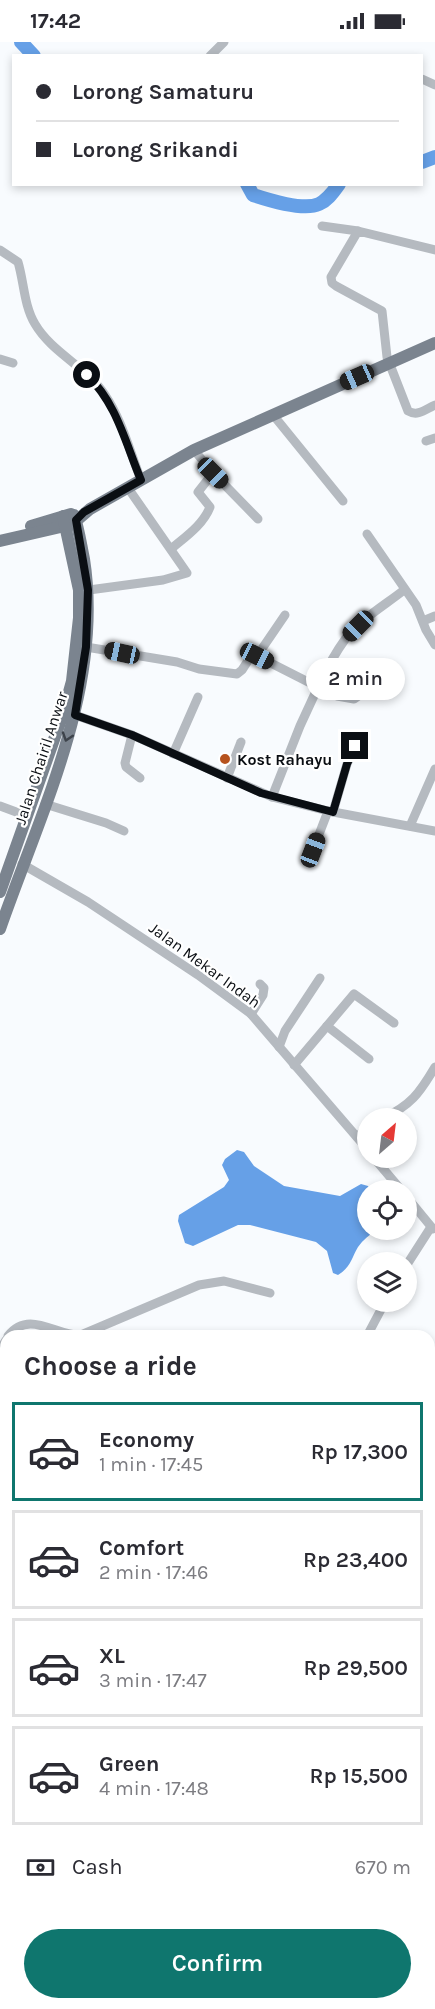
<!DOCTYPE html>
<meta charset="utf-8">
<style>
body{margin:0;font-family:Karla,sans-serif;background:#f2f2f3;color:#2b2b33;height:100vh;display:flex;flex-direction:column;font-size:22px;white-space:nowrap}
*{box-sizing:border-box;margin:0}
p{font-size:20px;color:#7c7c81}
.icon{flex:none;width:33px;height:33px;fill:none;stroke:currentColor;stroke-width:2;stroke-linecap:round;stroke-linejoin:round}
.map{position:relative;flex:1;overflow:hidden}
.details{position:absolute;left:0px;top:1288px;width:435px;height:680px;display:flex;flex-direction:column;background:#fff;border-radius:18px 18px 0 0;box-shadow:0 3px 9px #0003}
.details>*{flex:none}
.guide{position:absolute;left:12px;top:12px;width:411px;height:132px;border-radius:0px;box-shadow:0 3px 9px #0003;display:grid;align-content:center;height:132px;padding:0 24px;background:#fff}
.needle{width:39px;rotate:28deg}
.controls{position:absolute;left:357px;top:1066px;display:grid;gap:12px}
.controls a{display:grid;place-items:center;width:60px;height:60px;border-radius:50%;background:#fff;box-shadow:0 3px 9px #0003;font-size:30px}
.end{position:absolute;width:27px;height:27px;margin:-14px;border:8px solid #0a0e13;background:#fff;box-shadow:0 0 0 3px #fff}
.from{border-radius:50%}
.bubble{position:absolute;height:42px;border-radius:21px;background:#fff;box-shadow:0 3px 9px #0003;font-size:20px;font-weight:600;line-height:42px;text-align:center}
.car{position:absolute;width:18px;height:36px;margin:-18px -9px;border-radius:8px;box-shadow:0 0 4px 2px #0007;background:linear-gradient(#222 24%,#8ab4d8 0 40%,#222 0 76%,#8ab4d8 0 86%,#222 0)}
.guide b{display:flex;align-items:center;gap:21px;height:57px;font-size:22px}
.guide b+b{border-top:2px solid #e1e1e2}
.guide i{width:15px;height:15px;background:#2b2b33}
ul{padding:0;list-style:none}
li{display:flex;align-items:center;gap:18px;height:99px;margin:0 12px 9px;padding:0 12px;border:3px solid #e1e1e2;border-radius:0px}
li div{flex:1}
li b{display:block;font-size:22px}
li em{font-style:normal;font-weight:600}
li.current{border-color:#0f766e}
li>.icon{width:54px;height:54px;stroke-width:1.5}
h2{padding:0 24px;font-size:27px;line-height:72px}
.pay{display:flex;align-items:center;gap:15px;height:66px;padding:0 24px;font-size:22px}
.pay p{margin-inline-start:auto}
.cta{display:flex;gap:12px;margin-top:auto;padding:12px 24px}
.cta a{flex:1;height:69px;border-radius:36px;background:#0f766e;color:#fff;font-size:24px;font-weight:600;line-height:69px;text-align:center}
.status{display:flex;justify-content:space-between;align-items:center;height:42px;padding:0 30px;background:#fff;direction:ltr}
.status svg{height:16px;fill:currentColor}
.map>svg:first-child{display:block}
.water{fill:#66a0e7}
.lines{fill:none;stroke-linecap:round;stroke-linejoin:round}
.river{stroke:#66a0e7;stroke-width:14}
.minor{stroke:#b5bac0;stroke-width:9}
.major{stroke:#7b848f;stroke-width:12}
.oneway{stroke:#3d434b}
.route{stroke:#0a0e13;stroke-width:8}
.poi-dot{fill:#b6521e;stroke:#fff;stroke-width:2}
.labels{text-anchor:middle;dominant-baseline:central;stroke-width:4.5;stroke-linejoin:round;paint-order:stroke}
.street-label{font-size:16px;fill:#0a0e13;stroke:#fff}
.poi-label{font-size:16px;font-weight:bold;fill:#0a0e13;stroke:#fff;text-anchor:start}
</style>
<div class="status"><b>17:42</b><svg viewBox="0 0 49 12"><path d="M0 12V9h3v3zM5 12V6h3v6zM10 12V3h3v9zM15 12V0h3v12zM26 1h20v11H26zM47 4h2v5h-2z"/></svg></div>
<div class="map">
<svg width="435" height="1967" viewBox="0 0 435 1967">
<rect width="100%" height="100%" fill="#f8fbfe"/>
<path class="water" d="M237 1108 244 1110 254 1124 284 1144 340 1154 361 1142 368 1144 372 1149H368V1188H377C369 1193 363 1198 358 1205 351 1217 351 1225 338 1233L333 1231 327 1209 316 1200 250 1183H238L193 1204 185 1201 178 1179 179 1173 224 1145 229 1138 222 1123 225 1117Z"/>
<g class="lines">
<g class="river">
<path d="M21 0 34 14"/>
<path d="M422 120 435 115"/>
<path d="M247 142 253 153C268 158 304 169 319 162 328 158 333 150 339 142"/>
</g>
<g class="minor">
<path d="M210 14 224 0"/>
<path d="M422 37 435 43"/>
<path d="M322 184 358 189"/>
<path d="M0 208 18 220C24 240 24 264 35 282 52 311 87 325 105 353 122 378 130 410 141 438"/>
<path d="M435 208 358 189 331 235 332 241 336 244 382 269 387 315 408 369C418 375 426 367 435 363"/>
<path d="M0 317 13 321"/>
<path d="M274 374 343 459"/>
<path d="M426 399 435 396"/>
<path d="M213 431 258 477"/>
<path d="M367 492 416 563 426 588 435 603"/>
<path d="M171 507C185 495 203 483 210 465L198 450 213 431 194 408"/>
<path d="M89 548 163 538 187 531 128 446"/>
<path d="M423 579 435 574"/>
<path d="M86 605 177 620 199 627 237 632 242 628 251 614H257L318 645C326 628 335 611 346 596 361 577 385 563 404 548"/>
<path d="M257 614 285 573"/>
<path d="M75 673 132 693 272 755 328 769 435 789"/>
<path d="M132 693 125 721 126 725 140 736"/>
<path d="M173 712 198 655"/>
<path d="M227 736 241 700"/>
<path d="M272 755 300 684 318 645 337 654 354 657 364 650 374 628"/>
<path d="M45 762 106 781 124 789"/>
<path d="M0 764 27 774"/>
<path d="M333 770 347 722 355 704"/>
<path d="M410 784 435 727"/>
<path d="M313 808 328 769"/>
<path d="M22 822 88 860 198 933 251 972 368 1108"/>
<path d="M251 972 263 953 264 946 260 942"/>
<path d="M327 984 369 1017"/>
<path d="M279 1005 285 989 320 936"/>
<path d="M294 1023 354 952 394 981"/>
<path d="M382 1077C411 1063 419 1052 435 1025"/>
<path d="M357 1095 368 1085"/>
<path d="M374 1116 402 1149"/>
<path d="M406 1154 433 1187"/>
<path d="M406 1224 431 1185"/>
<path d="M8 1294C29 1266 59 1296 81 1293L199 1243 224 1239 270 1251"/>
<path d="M367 1294 385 1260"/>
<path d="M0 1308 6 1298"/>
<path d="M0 1320 6 1323"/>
<path d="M429 1553 435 1549"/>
<path d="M429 1563 435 1559"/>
<path d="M429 1591 435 1598"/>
<path d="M429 1733 435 1728"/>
<path d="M0 1828 6 1835"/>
<path d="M0 1856 6 1848"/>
<path d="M0 1905 6 1913"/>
<path d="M43 1962 47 1967"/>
<path d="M244 1962 247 1967"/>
<path d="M194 1967 198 1962"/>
<path d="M335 1967 338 1962"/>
</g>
<g class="major">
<path d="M31 484 71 472"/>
<path d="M0 499 65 484 76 479 90 467 194 408 435 301"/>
<path d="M0 850 62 675 72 639 79 576V548L63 474"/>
<path d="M0 887C41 769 104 645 84 517 81 503 79 487 74 473"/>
<path d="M0 1678 6 1682"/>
<path d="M421 1962 433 1967"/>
</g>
</g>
<defs><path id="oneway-chevron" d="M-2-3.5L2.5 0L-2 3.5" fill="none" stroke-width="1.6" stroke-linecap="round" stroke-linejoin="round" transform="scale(1.5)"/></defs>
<use class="oneway" href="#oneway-chevron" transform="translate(67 695) rotate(108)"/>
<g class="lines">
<path class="route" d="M87 333C117 362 125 400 141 438L84 470 76 478 88 548 86 605 75 673 132 693 261 751 333 770 347 722 355 704"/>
</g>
<circle class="poi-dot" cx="225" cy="717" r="6"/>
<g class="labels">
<g class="street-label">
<text transform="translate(41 716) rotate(-72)">Jalan Chairil Anwar</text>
<text transform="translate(205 923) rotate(36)">Jalan Mekar Indah</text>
</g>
<g class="poi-label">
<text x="237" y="717">Kost Rahayu</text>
</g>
</g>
</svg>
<div class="controls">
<a><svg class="needle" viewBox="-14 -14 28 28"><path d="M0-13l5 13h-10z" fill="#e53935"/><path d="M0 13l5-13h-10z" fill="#7c7c81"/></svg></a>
<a><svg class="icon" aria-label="locate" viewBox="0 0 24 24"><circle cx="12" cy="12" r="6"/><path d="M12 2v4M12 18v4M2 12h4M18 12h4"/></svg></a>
<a><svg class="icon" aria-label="layers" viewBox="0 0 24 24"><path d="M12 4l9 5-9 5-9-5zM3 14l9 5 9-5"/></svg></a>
</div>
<i class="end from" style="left:87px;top:333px"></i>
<i class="end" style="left:355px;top:704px"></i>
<div class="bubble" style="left:306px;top:616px;width:99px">2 min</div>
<i class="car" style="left:357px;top:335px;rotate:246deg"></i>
<i class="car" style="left:213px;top:431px;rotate:135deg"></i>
<i class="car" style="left:358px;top:584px;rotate:225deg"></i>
<i class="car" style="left:122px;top:611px;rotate:282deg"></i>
<i class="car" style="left:257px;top:614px;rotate:117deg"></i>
<i class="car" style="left:313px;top:808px;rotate:21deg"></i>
<div class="guide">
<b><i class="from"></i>Lorong Samaturu</b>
<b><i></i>Lorong Srikandi</b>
</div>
<section class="details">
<h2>Choose a ride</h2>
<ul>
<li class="current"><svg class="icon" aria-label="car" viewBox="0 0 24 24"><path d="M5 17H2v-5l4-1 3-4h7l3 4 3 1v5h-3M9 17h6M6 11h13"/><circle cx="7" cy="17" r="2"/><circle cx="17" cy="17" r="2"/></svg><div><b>Economy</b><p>1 min · 17:45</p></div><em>Rp 17,300</em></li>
<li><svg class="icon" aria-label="car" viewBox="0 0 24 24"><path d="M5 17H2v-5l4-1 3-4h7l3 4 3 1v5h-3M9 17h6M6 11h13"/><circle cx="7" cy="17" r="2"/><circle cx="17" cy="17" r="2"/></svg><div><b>Comfort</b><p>2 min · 17:46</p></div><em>Rp 23,400</em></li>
<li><svg class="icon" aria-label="car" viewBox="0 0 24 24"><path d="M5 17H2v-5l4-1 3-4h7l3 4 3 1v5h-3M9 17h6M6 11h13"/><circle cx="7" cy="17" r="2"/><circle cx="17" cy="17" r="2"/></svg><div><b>XL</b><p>3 min · 17:47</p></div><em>Rp 29,500</em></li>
<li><svg class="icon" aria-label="car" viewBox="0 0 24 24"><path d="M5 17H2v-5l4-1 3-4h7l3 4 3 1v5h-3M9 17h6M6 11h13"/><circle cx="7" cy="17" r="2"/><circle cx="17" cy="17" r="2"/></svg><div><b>Green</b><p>4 min · 17:48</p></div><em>Rp 15,500</em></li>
</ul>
<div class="pay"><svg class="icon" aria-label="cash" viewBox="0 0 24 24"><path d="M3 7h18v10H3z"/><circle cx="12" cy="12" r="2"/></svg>Cash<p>670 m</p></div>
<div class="cta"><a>Confirm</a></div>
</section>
</div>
